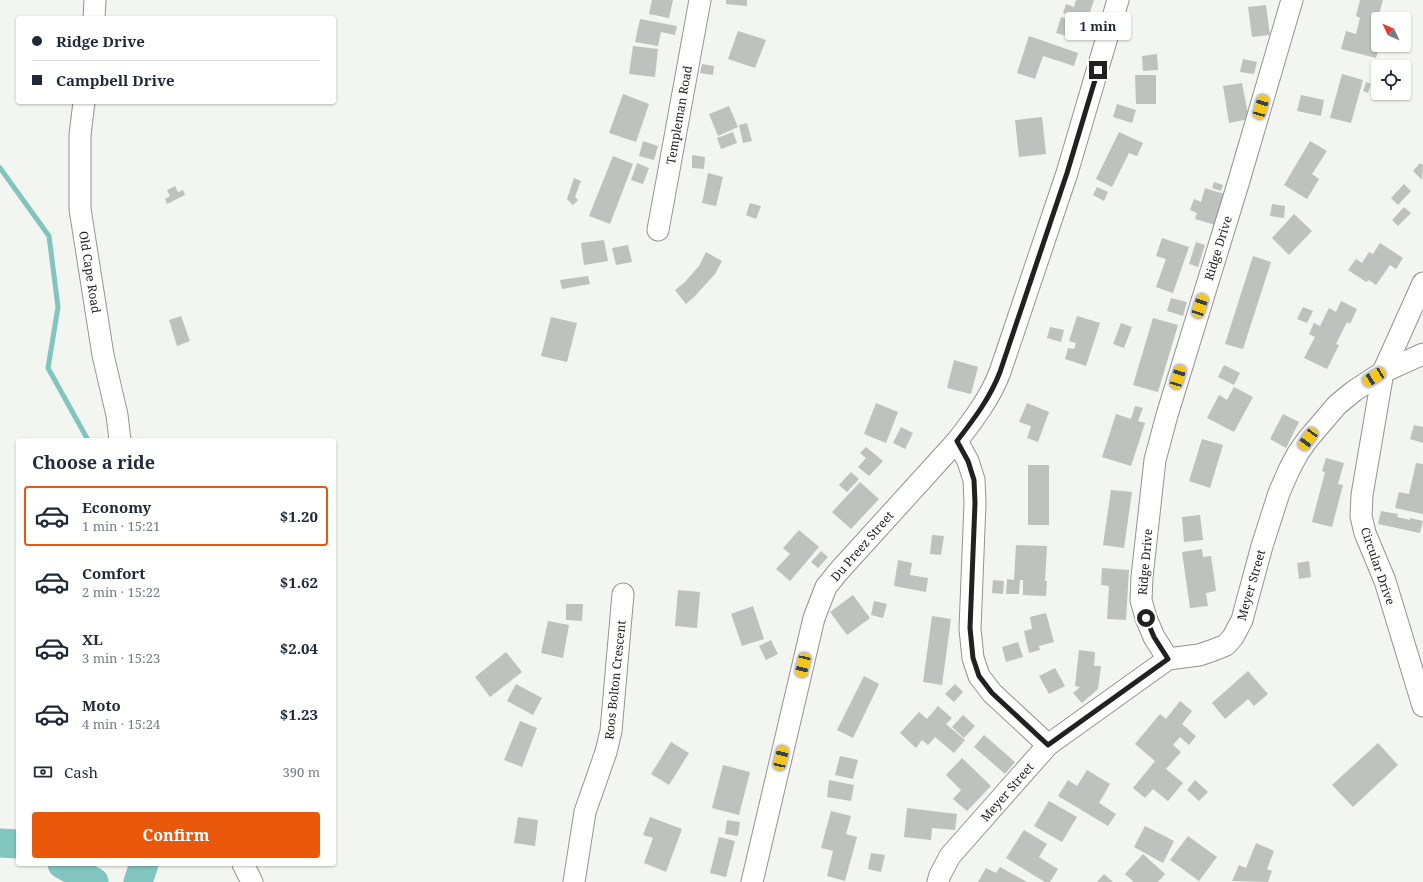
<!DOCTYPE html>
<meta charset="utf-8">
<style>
body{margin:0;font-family:"Noto Serif",serif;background:#f6f6f7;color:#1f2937;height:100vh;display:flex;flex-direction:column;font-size:15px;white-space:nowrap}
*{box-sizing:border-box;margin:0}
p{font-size:13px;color:#747a83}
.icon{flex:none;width:22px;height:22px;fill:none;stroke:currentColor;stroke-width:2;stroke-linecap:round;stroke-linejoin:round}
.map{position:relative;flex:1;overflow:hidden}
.panel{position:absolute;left:16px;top:438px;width:320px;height:428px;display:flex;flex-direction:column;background:#fff;border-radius:4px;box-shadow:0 1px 3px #0004}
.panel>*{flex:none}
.guide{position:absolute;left:16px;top:16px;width:320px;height:88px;border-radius:4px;box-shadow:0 1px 3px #0004;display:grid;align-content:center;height:88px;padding:0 16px;background:#fff}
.needle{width:26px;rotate:314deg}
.controls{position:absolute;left:1371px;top:12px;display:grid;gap:8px}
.controls a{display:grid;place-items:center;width:40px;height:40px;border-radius:4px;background:#fff;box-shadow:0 1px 3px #0004;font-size:20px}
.end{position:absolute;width:18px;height:18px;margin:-9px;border:5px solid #212220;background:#fff;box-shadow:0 0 0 2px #fff}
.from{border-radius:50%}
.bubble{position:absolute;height:28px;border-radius:4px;background:#fff;box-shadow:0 1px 3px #0004;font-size:13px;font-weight:700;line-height:28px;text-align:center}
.car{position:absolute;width:12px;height:24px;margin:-12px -6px;border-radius:5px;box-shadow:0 0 3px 1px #0007;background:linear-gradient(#f5c518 24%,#345 0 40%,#f5c518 0 76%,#345 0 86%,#f5c518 0)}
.guide b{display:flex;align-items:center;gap:14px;height:38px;font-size:15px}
.guide b+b{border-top:1px solid #e0e1e3}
.guide i{width:10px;height:10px;background:#1f2937}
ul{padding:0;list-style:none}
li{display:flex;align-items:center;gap:12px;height:60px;margin:0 8px 6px;padding:0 8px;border:2px solid transparent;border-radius:4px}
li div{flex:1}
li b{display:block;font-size:15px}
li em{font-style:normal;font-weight:700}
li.selected{border-color:#ea580c}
li>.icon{width:36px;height:36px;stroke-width:1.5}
h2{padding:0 16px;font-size:18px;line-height:48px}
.pay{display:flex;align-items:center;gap:10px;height:44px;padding:0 16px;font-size:15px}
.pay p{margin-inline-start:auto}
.action{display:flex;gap:8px;margin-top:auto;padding:8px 16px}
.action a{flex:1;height:46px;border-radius:4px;background:#ea580c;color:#fff;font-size:16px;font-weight:700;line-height:46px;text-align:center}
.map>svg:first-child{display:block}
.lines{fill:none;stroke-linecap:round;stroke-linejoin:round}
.stream{stroke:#81c5be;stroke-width:5}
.river{stroke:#81c5be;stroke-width:29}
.building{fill:#bdc2be}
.minor-casing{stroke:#92948f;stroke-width:23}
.minor{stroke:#fff;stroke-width:21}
.route{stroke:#212220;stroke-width:5}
.labels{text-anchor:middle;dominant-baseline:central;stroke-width:3;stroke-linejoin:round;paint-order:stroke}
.street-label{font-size:12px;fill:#212220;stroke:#fff}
</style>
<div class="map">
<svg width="1423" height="882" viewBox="0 0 1423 882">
<rect width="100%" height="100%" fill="#f2f5f0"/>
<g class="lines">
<path class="stream" d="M0 168 49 236 58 307 48 368 88 440"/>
<g class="river">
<path d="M0 843 18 844"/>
<path d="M62 864 94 882"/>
<path d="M138 882 144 864"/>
</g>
</g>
<g class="building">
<path d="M652 0H673L669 18 649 14Z"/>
<path d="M726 0H747V6L726 4Z"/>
<path d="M1076 0H1094L1087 21 1063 13 1066 4 1074 7Z"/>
<path d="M1360 0H1383L1376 24H1378V40L1374 39 1372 45 1379 47 1376 58 1341 49 1346 31 1356 34 1360 18 1356 16Z"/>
<path d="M1266 5 1270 35 1252 37 1248 7Z"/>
<path d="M1061 17 1078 22 1073 38 1056 33Z"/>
<path d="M640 19 677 26 675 35 661 32 658 46 635 42Z"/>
<path d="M738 31 766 40 755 68 728 59Z"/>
<path d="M1029 36 1078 53 1074 66 1043 56 1035 79 1017 73Z"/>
<path d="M633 46 658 49 655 77 629 74Z"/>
<path d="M1157 54 1158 70 1143 71 1142 56Z"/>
<path d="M1243 59 1257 62 1254 74 1240 72Z"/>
<path d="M702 64 714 66 713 75 700 73Z"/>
<path d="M1342 74 1363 80 1351 123 1330 118Z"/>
<path d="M1135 75H1156V104H1136Z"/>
<path d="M1366 82 1371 84 1368 93 1363 91Z"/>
<path d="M1242 83 1249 119 1229 123 1223 86Z"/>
<path d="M623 94 649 104 636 142 609 133Z"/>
<path d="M1301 95 1324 100 1321 116 1297 111Z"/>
<path d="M1117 104 1136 110 1132 123 1113 117Z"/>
<path d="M729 106 738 127 718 136 709 114Z"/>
<path d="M1042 117 1046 154 1019 157 1015 120Z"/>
<path d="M747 123 752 141 743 143 739 125Z"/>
<path d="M733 132 737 143 721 149 717 138Z"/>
<path d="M1119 132 1143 143 1137 156 1129 153 1112 187 1096 179Z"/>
<path d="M643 141 658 146 654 160 639 156Z"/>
<path d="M1310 141 1327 151 1312 174 1319 179 1307 199 1284 185Z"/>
<path d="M692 155 705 157 704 169 692 168Z"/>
<path d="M613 156 633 164 610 224 589 216Z"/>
<path d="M637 163 649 168 643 184 631 180Z"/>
<path d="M1420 163 1423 165 1422 180 1413 171Z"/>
<path d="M708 173 723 177 716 206 702 203Z"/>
<path d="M574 178 581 181 575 197 578 200 573 205 567 199Z"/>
<path d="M1214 182 1223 185 1221 191 1212 188Z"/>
<path d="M1404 184 1411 191 1398 205 1391 198Z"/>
<path d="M175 186 178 192 183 190 185 195 167 204 165 199 170 196 167 190Z"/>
<path d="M1097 187 1108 192 1104 201 1093 195Z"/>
<path d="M1205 188 1224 194 1215 225 1195 219 1197 213 1190 210 1194 199 1201 202Z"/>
<path d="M750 203 761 206 756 219 746 215Z"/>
<path d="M1272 204 1285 206 1284 218 1270 216Z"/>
<path d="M1404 207 1411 213 1398 226 1392 220Z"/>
<path d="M1294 214 1312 231 1289 255 1272 238Z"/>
<path d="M1162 238 1189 247 1173 293 1156 287 1166 259 1156 256Z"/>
<path d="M604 240 608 261 584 265 581 243Z"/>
<path d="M1196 242 1205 245 1198 267 1189 264Z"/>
<path d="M1380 243 1403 258 1396 269 1390 265 1376 285 1369 280 1366 282 1348 270 1356 259 1362 263 1369 252 1373 254Z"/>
<path d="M628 245 632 262 616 265 612 248Z"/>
<path d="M706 252 722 261 715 274 695 296 686 304 675 290 684 283 699 266Z"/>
<path d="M1253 256 1271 262 1243 349 1225 344Z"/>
<path d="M588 276 590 284 562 289 560 280Z"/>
<path d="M1171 298 1187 302 1183 316 1167 311Z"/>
<path d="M1341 301 1357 309 1350 324 1347 322 1336 344 1339 345 1327 369 1304 358 1315 337 1309 334 1314 323 1320 326 1329 308 1336 312Z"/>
<path d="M1303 307 1313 311 1307 323 1297 319Z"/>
<path d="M181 316 190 341 177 346 169 320Z"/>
<path d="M1077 316 1100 323 1086 366 1065 359 1068 348 1074 349 1076 343 1069 341Z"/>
<path d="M551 317 577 323 567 362 541 356Z"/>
<path d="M1153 318 1178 325 1158 392 1133 385Z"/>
<path d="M1121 323 1132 327 1124 348 1113 344Z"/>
<path d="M1050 327 1064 330 1061 342 1047 338Z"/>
<path d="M954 360 978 367 971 394 947 388Z"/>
<path d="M1224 365 1240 373 1234 385 1218 377Z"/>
<path d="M1234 387 1253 397 1234 432 1207 418 1219 395 1227 400Z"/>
<path d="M876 403 898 412 886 443 864 434Z"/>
<path d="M1027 403 1049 412 1038 442 1027 438 1031 426 1019 422Z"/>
<path d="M1135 406 1143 408 1138 421 1145 423 1131 466 1102 457 1116 414 1131 419Z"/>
<path d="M1283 414 1299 422 1286 448 1270 439Z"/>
<path d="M1414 425 1423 427V443L1410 439Z"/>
<path d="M901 427 913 433 905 449 893 443Z"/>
<path d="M1202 439 1223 445 1210 488 1189 481Z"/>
<path d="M866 447 883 461 869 476 858 467 866 458 860 453Z"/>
<path d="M1326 458 1344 463 1338 484 1343 485 1332 527 1312 522 1325 472 1322 471Z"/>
<path d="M1416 463 1423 464V514L1395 508 1399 492 1409 494Z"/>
<rect x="1028" y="465" width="21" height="60"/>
<path d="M851 472 859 479 847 492 839 485Z"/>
<path d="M860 482 879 499 851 529 832 512Z"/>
<path d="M1111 490 1132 492 1124 548 1103 545Z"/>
<path d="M1381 511 1398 514 1397 517 1410 520V518L1423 521 1420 533 1378 524Z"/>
<path d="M1200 515 1203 540 1184 542 1182 517Z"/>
<path d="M799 530 819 547 790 581 776 569 790 554 783 548Z"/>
<path d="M932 535 944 536 941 555 930 554Z"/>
<path d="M1016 545 1047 546 1045 581H1047L1046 596 1023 595V580H1032H1020L1019 594H1006L1007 579 1014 580Z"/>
<path d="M1202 549 1203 557 1211 556 1216 591 1206 593 1208 606 1190 608 1182 552Z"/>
<path d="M821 551 828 557 818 568 811 562Z"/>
<path d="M898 560 912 563 910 575 928 578 926 592 894 586Z"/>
<path d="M1309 561 1311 577 1299 579 1297 563Z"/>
<path d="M1102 568 1129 570 1126 620 1107 619 1109 586 1101 585Z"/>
<path d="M993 580 1004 581 1003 594 992 593Z"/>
<path d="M678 590 700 592 697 628 675 626Z"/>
<path d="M853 595 870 618 847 635 830 612Z"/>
<path d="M874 601 887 604 883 618 871 615Z"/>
<path d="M566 604H583L582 621 566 620Z"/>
<path d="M753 606 764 639 742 646 731 614Z"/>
<path d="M1046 613 1054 642 1039 646 1040 650 1029 653 1024 631 1032 629 1030 617Z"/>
<path d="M932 616 951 619 942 685 923 682Z"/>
<path d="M548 621 569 625 563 658 541 653Z"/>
<path d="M771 640 778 654 766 660 759 646Z"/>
<path d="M1018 642 1023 657 1006 662 1002 647Z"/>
<path d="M1079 650 1095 652 1094 666H1101L1098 689 1082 703 1073 693 1080 687 1075 686Z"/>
<path d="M506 652 522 672 490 697 475 677Z"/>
<path d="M1055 668 1065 686 1049 694 1039 676Z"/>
<path d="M1248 671 1268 694 1254 706 1248 699 1225 719 1212 703Z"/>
<path d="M864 676 879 684 853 738 837 730Z"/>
<path d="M516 684 542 698 533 715 507 701Z"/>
<path d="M955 684 963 692 954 702 945 694Z"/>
<path d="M1180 701 1192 711 1182 724 1196 736 1189 745 1180 737 1173 745 1181 752 1166 769 1183 783 1168 801 1153 789 1145 798 1133 788 1155 761 1135 744 1160 714 1166 719Z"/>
<path d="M938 706 952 718 946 724 965 740 954 753 935 737 928 745 922 740 916 748 900 733 919 712 927 719Z"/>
<path d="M963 715 975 726 964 738 952 727Z"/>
<path d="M520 721 537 728 522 767 504 760Z"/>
<path d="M984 735 1015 762 1005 774 974 747Z"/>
<path d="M671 742 689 753 669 785 651 774Z"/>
<path d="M1378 743 1398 765 1353 807 1332 785Z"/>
<path d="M840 756 858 760 853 779 835 775Z"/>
<path d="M962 758 991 786 967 811 953 799 961 790 946 775Z"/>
<path d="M723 765 750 772 739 815 712 808Z"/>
<path d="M1087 770 1110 784 1099 803 1116 814 1108 826 1058 796 1068 780 1077 786Z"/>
<path d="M829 780 854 785 851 801 827 797Z"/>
<path d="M1195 780 1208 792 1199 801 1187 790Z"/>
<path d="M1049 801 1077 817 1062 842 1034 826Z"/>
<path d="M907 808 957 814 955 830 932 828 931 840 904 837Z"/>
<path d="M831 811 851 816 846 834 857 837 845 881 827 876 833 851 821 848Z"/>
<path d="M518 817 538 820 535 846 514 843Z"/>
<path d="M650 817 682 829 666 872 644 863 653 838 643 835Z"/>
<path d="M727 820 740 822 738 836 725 834Z"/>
<path d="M1145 826 1174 841 1163 863 1134 847Z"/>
<path d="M1024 830 1047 844 1039 857 1058 869 1050 882H1045L1006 858Z"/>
<path d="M1188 836 1217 857 1199 881 1170 860Z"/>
<path d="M719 837 735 841 726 877 710 873Z"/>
<path d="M1256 843 1274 851 1267 869 1272 871 1268 882 1232 881 1239 865 1246 868Z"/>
<path d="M871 853 885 855 881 872 868 869Z"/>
<path d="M1143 854 1165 874 1158 882H1132L1133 881 1125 874Z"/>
<path d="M1000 867 1027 882H978L986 868 996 873Z"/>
<path d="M1104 874 1113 882H1097Z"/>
</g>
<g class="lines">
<g class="minor-casing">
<g id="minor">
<path d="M94 18 95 0"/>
<path d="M84 102 80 135V209L103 355 117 415 120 440"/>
<path d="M658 230 700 0"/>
<path d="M1423 354 1383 372 1362 495 1361 516 1365 533 1385 581 1423 706"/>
<path d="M1168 659 1154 637 1146 618 1141 600 1142 577 1155 460 1167 415 1238 184 1292 0"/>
<path d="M1048 745 992 693 979 676 973 658 970 629 975 503 974 480 968 461 957 441C974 419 990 398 1000 372L1067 173 1118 0"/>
<path d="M243 864 252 882"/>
<path d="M574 882 585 812 606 752 611 731 623 594"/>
<path d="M752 882 814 618 826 587 838 572 957 441"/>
<path d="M938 882 940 875 950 856 1048 745 1168 659 1199 655 1211 651 1226 645 1233 637 1242 620 1262 546 1279 493 1289 470 1298 453 1308 439 1337 405 1354 391 1383 372 1423 283"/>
</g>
</g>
<use href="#minor" class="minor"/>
</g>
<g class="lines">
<path class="route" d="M1098 70 1067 173 1000 372C990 398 974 419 957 441L968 461 974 480 975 503 970 628 973 658 979 676 992 693 1048 745 1168 659 1154 637 1146 618"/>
</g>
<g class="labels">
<g class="street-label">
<text transform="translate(679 115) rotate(-80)">Templeman Road</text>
<text transform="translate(1218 248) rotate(-73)">Ridge Drive</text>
<text transform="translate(90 272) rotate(81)">Old Cape Road</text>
<text transform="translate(862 546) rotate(-49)">Du Preez Street</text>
<text transform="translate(1145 562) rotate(-85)">Ridge Drive</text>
<text transform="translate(1378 566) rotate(71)">Circular Drive</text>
<text transform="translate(1251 585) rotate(-74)">Meyer Street</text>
<text transform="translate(615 680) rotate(-84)">Roos Bolton Crescent</text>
<text transform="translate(1007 792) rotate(-49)">Meyer Street</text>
</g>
</g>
</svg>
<div class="controls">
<a><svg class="needle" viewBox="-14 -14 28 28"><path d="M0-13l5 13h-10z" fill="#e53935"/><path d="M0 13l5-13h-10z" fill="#747a83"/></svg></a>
<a><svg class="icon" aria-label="locate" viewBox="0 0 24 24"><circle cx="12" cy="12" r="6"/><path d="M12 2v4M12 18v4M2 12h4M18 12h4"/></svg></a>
</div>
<i class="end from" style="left:1146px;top:618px"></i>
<i class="end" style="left:1098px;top:70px"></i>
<div class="bubble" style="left:1065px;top:12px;width:66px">1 min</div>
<i class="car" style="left:1261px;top:107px;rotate:16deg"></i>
<i class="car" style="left:1200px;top:306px;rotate:18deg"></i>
<i class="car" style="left:1178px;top:377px;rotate:17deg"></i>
<i class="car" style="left:1374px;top:377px;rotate:238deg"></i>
<i class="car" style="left:1308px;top:439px;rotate:216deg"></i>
<i class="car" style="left:803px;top:665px;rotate:193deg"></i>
<i class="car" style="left:781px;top:758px;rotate:13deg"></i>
<div class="guide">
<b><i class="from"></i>Ridge Drive</b>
<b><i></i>Campbell Drive</b>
</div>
<section class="panel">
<h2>Choose a ride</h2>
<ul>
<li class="selected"><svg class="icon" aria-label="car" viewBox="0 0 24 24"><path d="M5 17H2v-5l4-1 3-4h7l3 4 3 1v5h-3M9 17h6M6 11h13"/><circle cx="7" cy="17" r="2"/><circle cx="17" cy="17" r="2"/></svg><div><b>Economy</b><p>1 min · 15:21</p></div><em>$1.20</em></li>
<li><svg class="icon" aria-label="car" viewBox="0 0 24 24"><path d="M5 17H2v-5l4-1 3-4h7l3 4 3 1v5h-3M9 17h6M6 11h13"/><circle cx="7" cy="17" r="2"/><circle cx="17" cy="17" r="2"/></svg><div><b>Comfort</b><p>2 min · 15:22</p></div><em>$1.62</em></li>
<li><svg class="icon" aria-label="car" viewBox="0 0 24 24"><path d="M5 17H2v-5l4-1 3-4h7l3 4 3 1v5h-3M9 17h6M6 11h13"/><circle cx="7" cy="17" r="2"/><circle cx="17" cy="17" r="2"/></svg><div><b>XL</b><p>3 min · 15:23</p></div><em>$2.04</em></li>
<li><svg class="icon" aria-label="car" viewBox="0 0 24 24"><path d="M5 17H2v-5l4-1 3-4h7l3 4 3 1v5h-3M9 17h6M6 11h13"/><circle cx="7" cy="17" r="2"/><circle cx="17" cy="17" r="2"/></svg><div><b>Moto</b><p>4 min · 15:24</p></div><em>$1.23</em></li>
</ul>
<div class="pay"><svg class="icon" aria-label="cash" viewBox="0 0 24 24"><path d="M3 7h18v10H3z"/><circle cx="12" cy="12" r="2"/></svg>Cash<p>390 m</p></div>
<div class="action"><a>Confirm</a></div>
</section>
</div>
